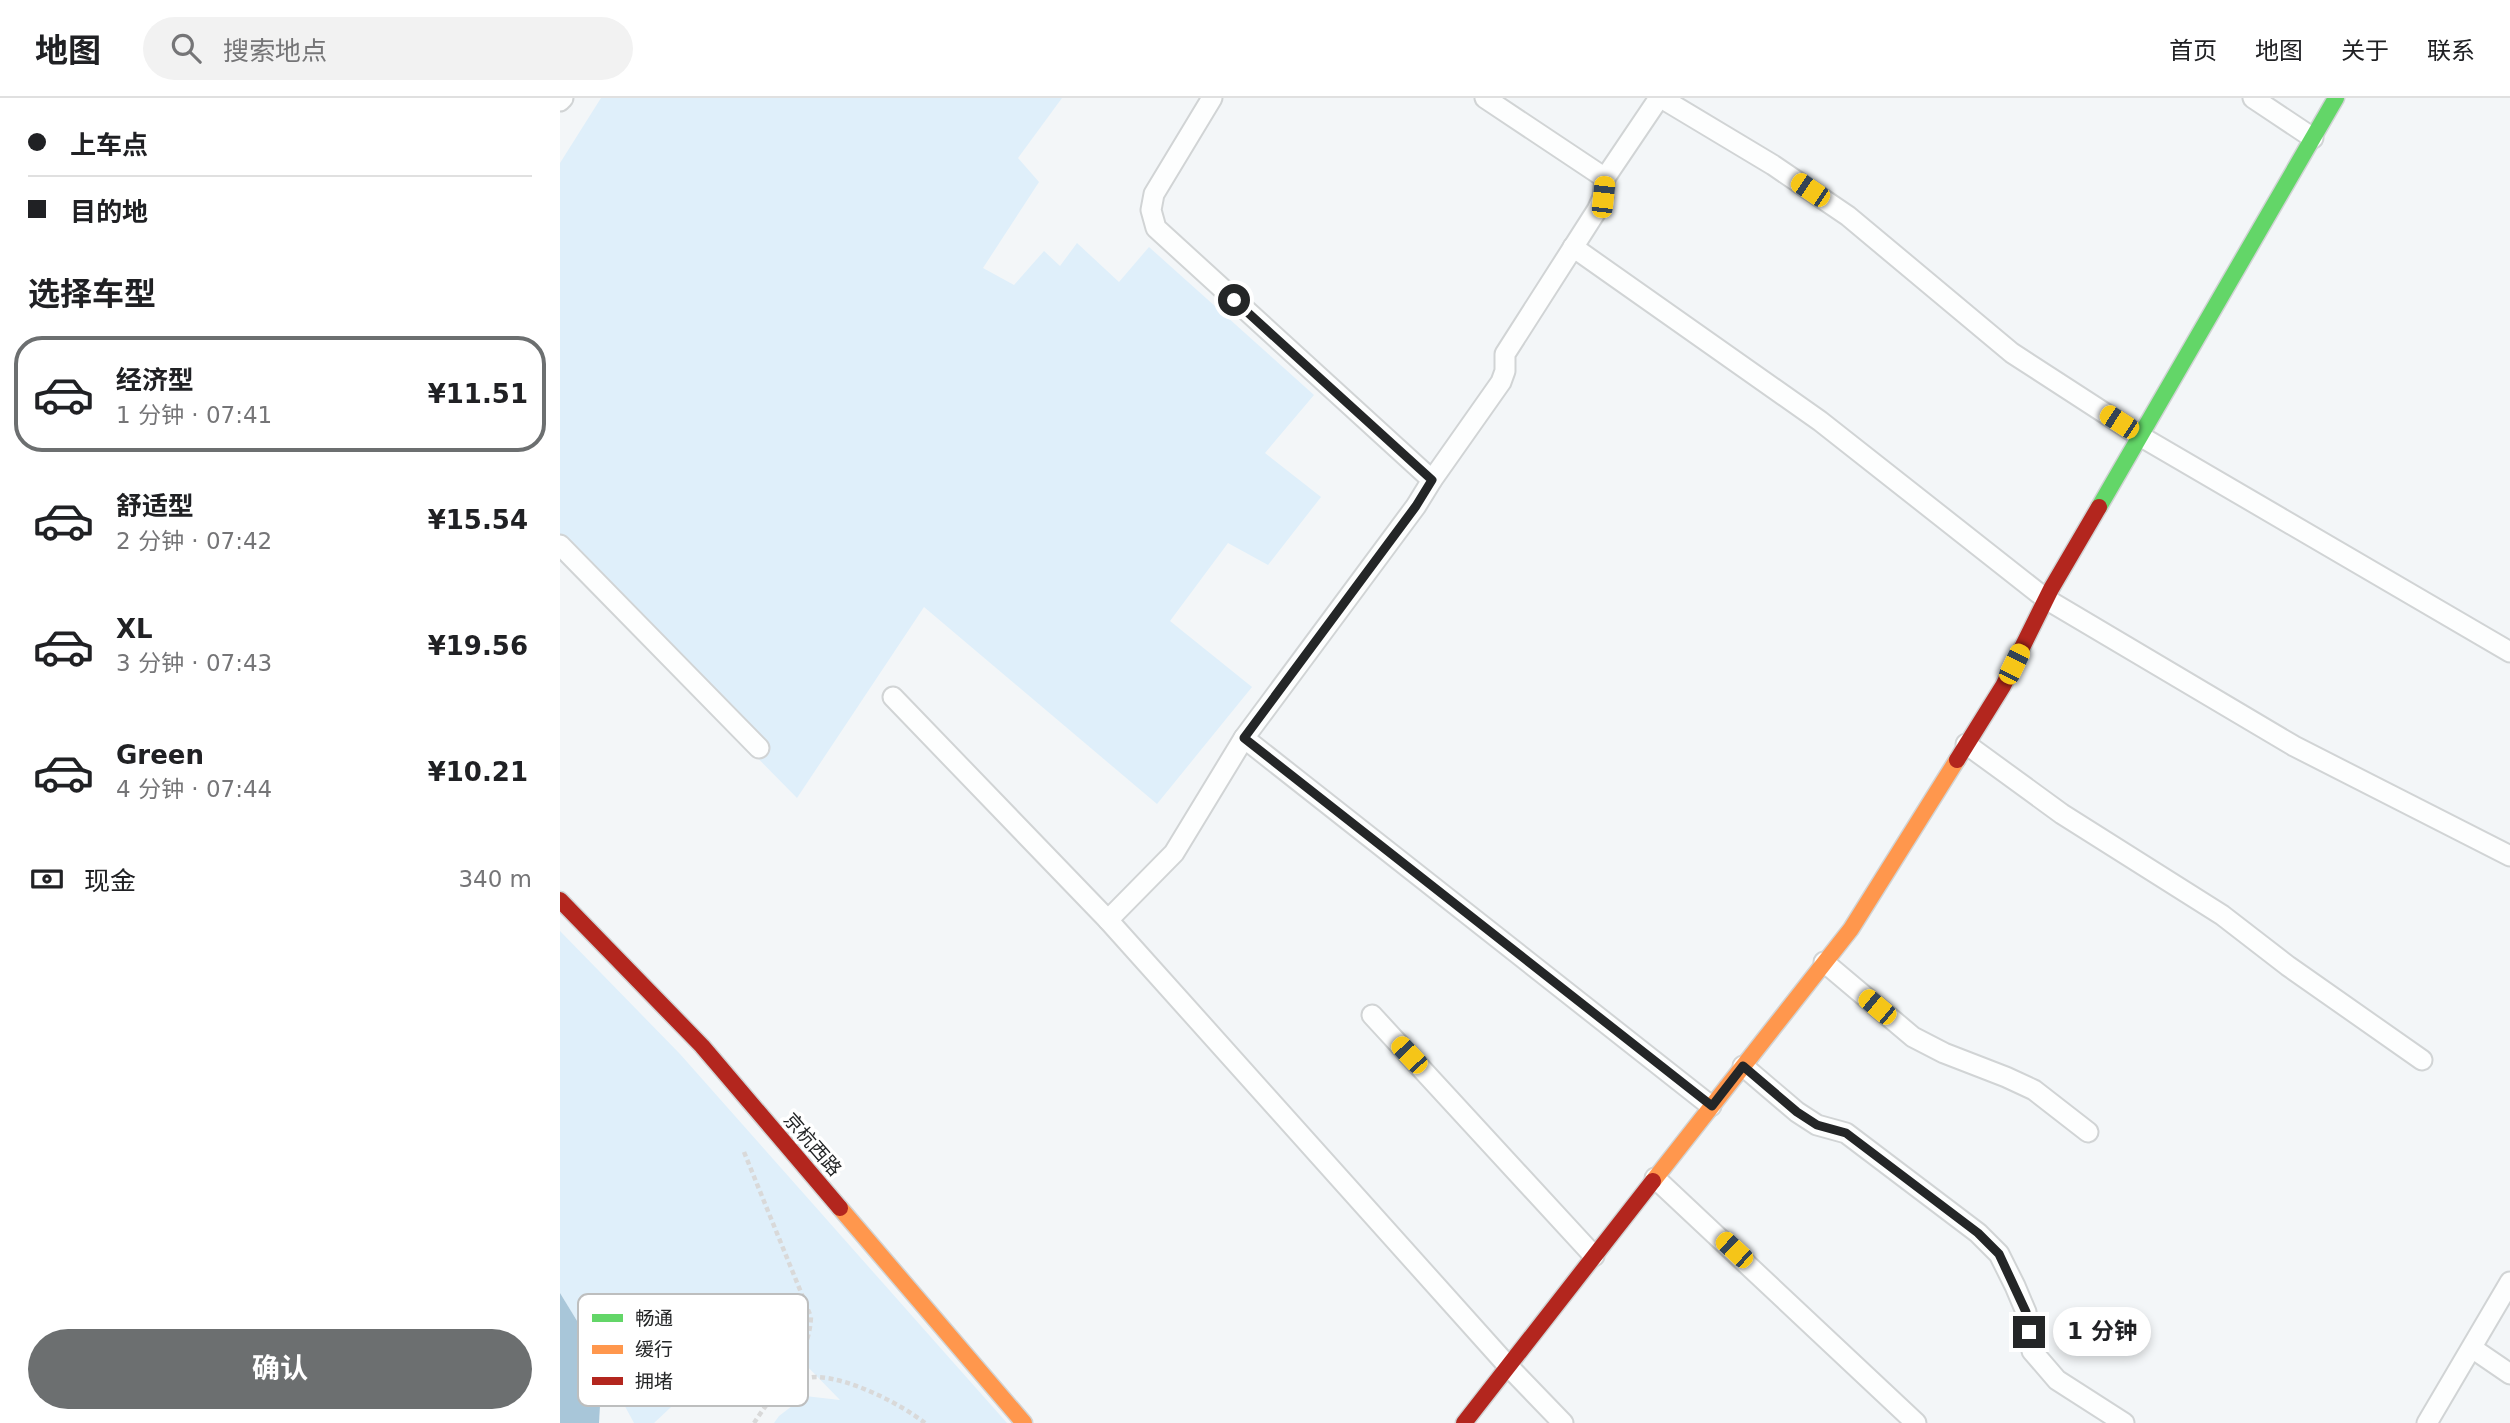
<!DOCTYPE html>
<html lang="zh">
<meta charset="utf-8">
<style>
body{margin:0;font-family:"DejaVu Sans","Noto Sans SC",sans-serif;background:#f2f2f2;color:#202124;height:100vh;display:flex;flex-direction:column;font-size:26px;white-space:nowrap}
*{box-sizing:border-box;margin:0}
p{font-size:23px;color:#757577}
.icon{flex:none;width:38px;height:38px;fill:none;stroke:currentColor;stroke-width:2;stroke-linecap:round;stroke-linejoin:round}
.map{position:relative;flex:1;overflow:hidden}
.details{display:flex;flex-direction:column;background:#fff;width:560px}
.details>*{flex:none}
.banner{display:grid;align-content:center;height:154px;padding:0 28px;background:#fff}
.end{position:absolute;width:32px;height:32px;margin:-16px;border:9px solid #242627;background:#fff;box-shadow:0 0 0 4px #fff}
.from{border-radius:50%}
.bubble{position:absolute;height:49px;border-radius:24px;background:#fff;box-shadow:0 4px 10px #0003;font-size:23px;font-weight:700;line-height:49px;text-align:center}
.car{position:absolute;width:21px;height:42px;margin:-21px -10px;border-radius:9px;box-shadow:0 0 5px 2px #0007;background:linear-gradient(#f5c518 24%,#345 0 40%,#f5c518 0 76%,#345 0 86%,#f5c518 0)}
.banner b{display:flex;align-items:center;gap:24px;height:66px;font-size:26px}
.banner b+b{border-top:2px solid #e0e0e0}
.banner i{width:18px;height:18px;background:#202124}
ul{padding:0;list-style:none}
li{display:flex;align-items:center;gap:21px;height:116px;margin:0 14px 10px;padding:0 14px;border:4px solid transparent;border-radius:28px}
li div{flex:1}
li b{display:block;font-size:26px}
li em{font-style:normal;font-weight:700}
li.current{border-color:#6c6f70}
li>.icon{width:63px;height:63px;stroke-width:1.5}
h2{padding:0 28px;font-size:32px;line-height:84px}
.pay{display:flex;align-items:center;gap:18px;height:77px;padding:0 28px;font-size:26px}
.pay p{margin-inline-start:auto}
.primary-button{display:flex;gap:14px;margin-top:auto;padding:14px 28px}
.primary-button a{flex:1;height:80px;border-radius:42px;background:#6c6f70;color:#fff;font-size:28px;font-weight:700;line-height:80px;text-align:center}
header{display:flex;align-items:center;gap:42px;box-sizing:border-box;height:98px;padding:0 35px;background:#fff;border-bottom:2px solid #e0e0e0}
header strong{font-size:33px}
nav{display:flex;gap:38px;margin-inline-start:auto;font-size:24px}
.search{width:490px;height:63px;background:#f2f2f2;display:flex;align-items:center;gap:18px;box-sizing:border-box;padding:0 24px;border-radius:38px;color:#757577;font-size:26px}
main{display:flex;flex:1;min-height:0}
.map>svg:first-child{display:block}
.green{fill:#dfeffa}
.water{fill:#a8c6d9}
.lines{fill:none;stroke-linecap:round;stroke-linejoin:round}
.lane-casing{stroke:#d1d4d5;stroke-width:23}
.fast-casing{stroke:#d1d4d5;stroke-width:19}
.slow-casing{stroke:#d1d4d5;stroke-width:19}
.jam-casing{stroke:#d1d4d5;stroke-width:19}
.path{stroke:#d9d9d9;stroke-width:4.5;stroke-dasharray:5 3.5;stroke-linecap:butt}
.lane{stroke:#fdfefe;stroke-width:19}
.fast{stroke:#63d668;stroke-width:16}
.slow{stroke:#ff974d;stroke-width:16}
.jam{stroke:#b3261e;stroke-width:16}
.route{stroke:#242627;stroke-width:9}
.labels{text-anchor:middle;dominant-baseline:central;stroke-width:7;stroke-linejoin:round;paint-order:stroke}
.street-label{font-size:19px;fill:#242627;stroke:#fff}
.key{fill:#fff;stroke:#bdbebe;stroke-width:2}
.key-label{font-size:19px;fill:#242627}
</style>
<header>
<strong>地图</strong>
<div class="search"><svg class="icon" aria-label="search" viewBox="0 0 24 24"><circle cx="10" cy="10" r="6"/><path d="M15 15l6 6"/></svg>搜索地点</div>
<nav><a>首页</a><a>地图</a><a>关于</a><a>联系</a></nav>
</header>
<main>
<section class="details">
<div class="banner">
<b><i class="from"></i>上车点</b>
<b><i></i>目的地</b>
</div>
<h2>选择车型</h2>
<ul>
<li class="current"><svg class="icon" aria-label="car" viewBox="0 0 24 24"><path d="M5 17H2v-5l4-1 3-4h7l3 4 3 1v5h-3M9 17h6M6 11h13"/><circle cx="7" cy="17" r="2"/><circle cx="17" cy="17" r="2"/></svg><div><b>经济型</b><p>1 分钟 · 07:41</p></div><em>¥11.51</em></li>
<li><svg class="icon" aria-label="car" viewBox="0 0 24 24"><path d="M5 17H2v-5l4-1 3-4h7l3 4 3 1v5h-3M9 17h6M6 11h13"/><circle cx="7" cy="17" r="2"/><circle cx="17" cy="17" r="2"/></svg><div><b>舒适型</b><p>2 分钟 · 07:42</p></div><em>¥15.54</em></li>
<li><svg class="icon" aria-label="car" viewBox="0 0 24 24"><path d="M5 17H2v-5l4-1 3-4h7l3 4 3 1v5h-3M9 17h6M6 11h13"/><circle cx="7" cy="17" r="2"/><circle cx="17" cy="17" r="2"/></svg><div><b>XL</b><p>3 分钟 · 07:43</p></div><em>¥19.56</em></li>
<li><svg class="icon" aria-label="car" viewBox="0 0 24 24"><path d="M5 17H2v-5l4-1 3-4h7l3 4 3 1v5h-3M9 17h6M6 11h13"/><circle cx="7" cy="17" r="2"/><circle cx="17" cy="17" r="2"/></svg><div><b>Green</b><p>4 分钟 · 07:44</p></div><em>¥10.21</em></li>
</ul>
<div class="pay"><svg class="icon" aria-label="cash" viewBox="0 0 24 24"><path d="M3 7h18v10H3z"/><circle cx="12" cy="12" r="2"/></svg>现金<p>340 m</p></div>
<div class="primary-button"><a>确认</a></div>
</section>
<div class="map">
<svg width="1950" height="1325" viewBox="0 0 1950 1325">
<rect width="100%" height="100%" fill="#f3f6f8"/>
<g class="green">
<path d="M41 0H502L458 60 479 84 423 170 454 187 484 153 500 168 517 145 559 184 589 149 754 297 705 355 761 399 708 467 668 445 610 523 692 589 597 706 364 509 237 700 0 459V65Z"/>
<path d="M0 833 120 956 447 1325H214L219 1318 245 1298 280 1302 203 1223 94 1325H74L33 1249 0 1195Z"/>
</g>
<path class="water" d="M0 1195 33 1249 41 1290 39 1325H0Z"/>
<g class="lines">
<g class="lane-casing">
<g id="lane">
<path d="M652 0 594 96 591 112 596 130 872 382"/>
<path d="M925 0 1045 80"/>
<path d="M1693 0 1753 40"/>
<path d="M0 3 3 0"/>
<path d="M1108 4 1213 67 1288 118 1452 255 1580 338 1950 554"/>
<path d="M1013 149 1260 323 1486 501 1734 648 1950 758"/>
<path d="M0 447 199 650"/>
<path d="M333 599 548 822 948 1268 1003 1325"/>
<path d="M684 640 1151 1008"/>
<path d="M1406 646 1502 716 1662 817 1728 868 1862 962"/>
<path d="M548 822 614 755 684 640 856 408 872 382 941 284 945 273V256L1037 112 1043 99 1045 80 1099 0"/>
<path d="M1264 864 1353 939 1384 955 1446 979 1474 992 1528 1034"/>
<path d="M812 917 1034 1158"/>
<path d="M1183 968 1237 1014 1257 1027 1286 1035 1418 1135 1439 1156 1455 1188 1466 1214 1472 1253 1497 1282 1564 1325"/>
<path d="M1095 1080 1356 1325"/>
<path d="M1912 1250 1950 1276"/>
<path d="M1867 1325 1950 1184"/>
</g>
</g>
<g class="fast-casing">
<path id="fast" d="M1539 409 1776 0"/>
</g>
<g class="slow-casing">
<g id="slow">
<path d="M1093 1083 1291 831 1397 662"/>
<path d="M280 1110 464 1325"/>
</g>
</g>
<g class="jam-casing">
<g id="jam">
<path d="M1397 662 1443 588 1491 491 1539 409"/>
<path d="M0 802 142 948 280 1110"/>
<path d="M904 1325 1093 1083"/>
</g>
</g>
<g class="path">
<path d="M184 1054 251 1219C249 1255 230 1274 211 1302"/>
<path d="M194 1325C203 1312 214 1293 230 1286 237 1283 249 1279 256 1279 290 1280 339 1305 365 1325"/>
</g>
<use href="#lane" class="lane"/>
<use href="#fast" class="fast"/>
<use href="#slow" class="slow"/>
<use href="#jam" class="jam"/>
</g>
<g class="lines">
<path class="route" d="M674 202 872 382 856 408 684 640 1152 1008 1183 968 1237 1014 1257 1027 1286 1035 1418 1135 1439 1156 1466 1214 1469 1234"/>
</g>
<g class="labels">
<g class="street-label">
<text transform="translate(253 1046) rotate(49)">京杭西路</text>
</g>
</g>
<rect x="18" y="1196" width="230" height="112" rx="10" class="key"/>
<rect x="32" y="1216" width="31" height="8" fill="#63d668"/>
<rect x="32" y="1247" width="31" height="9" fill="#ff974d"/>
<rect x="32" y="1279" width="31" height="8" fill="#b3261e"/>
<g class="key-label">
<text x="75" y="1227">畅通</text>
<text x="75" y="1258">缓行</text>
<text x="75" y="1290">拥堵</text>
</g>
</svg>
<i class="end from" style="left:674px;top:202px"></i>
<i class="end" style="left:1469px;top:1234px"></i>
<div class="bubble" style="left:1493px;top:1209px;width:98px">1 分钟</div>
<i class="car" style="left:1250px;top:92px;rotate:304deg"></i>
<i class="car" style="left:1043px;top:99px;rotate:6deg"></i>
<i class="car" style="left:1559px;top:324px;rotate:303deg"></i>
<i class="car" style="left:1454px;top:566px;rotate:26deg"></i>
<i class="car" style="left:1317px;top:909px;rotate:310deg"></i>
<i class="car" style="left:849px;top:957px;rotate:317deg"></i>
<i class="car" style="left:1174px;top:1152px;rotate:313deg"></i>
</div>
</main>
